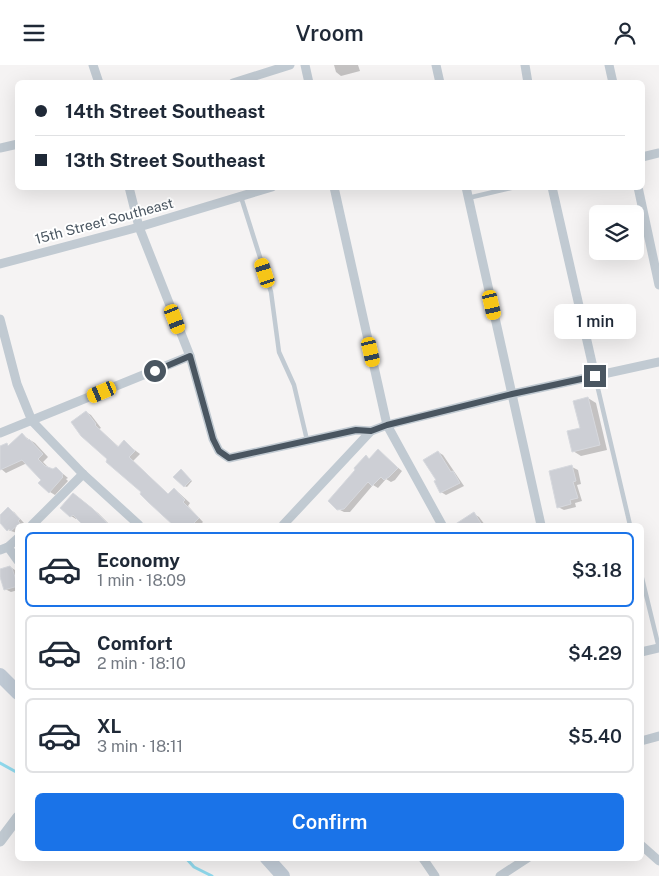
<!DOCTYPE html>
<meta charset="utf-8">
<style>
body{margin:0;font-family:"Public Sans",sans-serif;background:#f2f2f3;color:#1f2937;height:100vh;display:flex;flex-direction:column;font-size:19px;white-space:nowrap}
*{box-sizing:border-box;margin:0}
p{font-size:16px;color:#747a83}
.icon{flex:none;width:28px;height:28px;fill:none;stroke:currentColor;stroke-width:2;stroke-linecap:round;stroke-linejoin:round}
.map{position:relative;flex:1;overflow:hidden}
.sheet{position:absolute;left:15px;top:458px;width:629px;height:338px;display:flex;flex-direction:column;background:#fff;border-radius:8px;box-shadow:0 5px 20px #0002}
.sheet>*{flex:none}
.banner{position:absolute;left:15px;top:15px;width:630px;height:110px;border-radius:8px;box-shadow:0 5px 20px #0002;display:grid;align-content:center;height:110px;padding:0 20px;background:#fff}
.tools{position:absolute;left:589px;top:140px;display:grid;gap:10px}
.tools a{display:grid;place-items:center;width:55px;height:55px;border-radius:8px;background:#fff;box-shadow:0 5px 20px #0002;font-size:25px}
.end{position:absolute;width:22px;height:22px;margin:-11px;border:6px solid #4a5661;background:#fff;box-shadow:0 0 0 2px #fff}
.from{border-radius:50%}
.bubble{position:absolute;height:35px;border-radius:8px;background:#fff;box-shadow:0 5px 20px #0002;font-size:16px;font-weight:600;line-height:35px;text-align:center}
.car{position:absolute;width:15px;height:30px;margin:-15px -8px;border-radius:6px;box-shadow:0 0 4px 1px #0007;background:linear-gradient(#f5c518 24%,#345 0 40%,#f5c518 0 76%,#345 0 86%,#f5c518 0)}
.banner b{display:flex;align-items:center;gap:18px;height:48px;font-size:19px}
.banner b+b{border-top:1px solid #e0e1e3}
.banner i{width:12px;height:12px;background:#1f2937}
ul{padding:9px 0 0;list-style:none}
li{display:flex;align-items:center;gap:15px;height:75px;margin:0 10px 8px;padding:0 10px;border:2px solid #e0e1e3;border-radius:8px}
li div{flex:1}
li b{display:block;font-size:19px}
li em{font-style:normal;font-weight:600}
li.current{border-color:#1a73e8}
li>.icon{width:45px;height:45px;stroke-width:1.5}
.button{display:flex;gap:10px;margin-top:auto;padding:10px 20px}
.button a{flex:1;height:58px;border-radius:8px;background:#1a73e8;color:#fff;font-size:20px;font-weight:600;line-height:58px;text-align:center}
header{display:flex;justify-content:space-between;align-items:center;height:65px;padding:0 20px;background:#fff;font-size:22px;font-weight:600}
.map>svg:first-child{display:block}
.shadow{fill:#0003}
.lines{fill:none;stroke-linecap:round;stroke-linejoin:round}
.stream{stroke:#90daee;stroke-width:3}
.building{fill:#cdcfd5;stroke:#d7d9de}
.service{stroke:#c1cad2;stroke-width:4.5}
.minor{stroke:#c1cad2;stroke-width:9}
.tertiary{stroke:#c1cad2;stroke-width:11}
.secondary{stroke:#c1cbd6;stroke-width:14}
.route{stroke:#4a5661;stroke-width:6}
.labels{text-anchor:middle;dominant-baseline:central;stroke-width:4;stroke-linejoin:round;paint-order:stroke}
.street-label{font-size:14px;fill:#4a5661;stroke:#fff}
</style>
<header><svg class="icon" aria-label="menu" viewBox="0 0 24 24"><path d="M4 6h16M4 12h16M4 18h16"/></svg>Vroom<svg class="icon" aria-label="person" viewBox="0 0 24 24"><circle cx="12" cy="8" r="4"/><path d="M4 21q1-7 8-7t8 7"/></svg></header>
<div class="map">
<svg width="659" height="811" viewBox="0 0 659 811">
<rect width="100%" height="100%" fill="#f5f3f3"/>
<g class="shadow">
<path d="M334 0H358L360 6 341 11 336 7Z"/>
<path d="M588 333 596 338 607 385 581 391 573 386 581 364Z"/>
<path d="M86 347 91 350 101 363 99 364 119 382 124 377 140 389 133 396 169 430 174 425 179 428 190 438 188 441 203 457 200 460H175L108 393Z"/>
<path d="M22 370 35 378 48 392 43 397 50 404 53 406 56 403 68 413 66 414 68 416 55 430 50 427 42 415 27 398 6 408 0 403V383L7 380 10 381Z"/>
<path d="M378 386 402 406 395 415 391 417 386 414 378 423 373 420 350 447H344L338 444 366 392 370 394Z"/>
<path d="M438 387 443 390 464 421 446 430 441 427 438 416Z"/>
<path d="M572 402 578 405 581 419 577 420 582 436 575 438 576 442 564 445 558 442Z"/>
<path d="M183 407 192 416 187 422 184 421Z"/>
<path d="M74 429 98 448 110 460H85L78 453 76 454 71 451Z"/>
<path d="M8 444 14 447 24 458 22 460H18L17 468 8 465 0 456V452Z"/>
<path d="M474 449 479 452 485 460H463Z"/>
<path d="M10 502 15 505 18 510V525L11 527 5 524 0 508V505Z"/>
</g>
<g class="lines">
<g class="stream">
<path d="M0 698 18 708"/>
<path d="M185 792 194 802 212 811"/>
</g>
</g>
<g class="building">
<path d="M588 332 600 380 572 387 567 366 580 363 573 336Z"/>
<path d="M86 346 96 359 95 360 118 382 124 375 135 386 129 392 168 429 174 423 185 435 183 437 199 453 192 460H173L148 437 140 429 141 427 106 397 107 394 81 371 71 357Z"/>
<path d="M22 368 28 375 29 374 43 389 38 394 45 401 53 404 56 402 63 409 62 411 63 412 49 428 38 418 41 415 22 395 0 405V381L7 378 8 381Z"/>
<path d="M378 384 398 403 389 412 384 415 381 412 372 421 368 417 344 444 337 445 328 436 355 405 354 403 366 390 369 394Z"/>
<path d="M438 386 451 407 453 406 460 418 440 428 434 416 436 415 423 395Z"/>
<path d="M572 400 576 416 573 417 578 433 570 435 571 439 557 443 549 406Z"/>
<path d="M181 404 191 415 184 422 173 412Z"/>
<path d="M73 428 93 444 109 460H83L73 450 70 452 60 443Z"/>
<path d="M8 442 20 454 18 456 20 458 11 466 9 464 7 466 0 458V450Z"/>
<path d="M474 447 482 460H454Z"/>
<path d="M10 501 11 503H12L18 521 4 525 0 512V504Z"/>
</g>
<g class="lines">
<g class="service">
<path d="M241 132 271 227 279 287 294 320 307 375"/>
<path d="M468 133 515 122"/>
<path d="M595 311 630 460"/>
<path d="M641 509 659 583"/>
</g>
<g class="minor">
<path d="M93 0 99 18"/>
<path d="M305 0 309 18"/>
<path d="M436 0 440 18"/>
<path d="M525 0 528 18"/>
<path d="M609 0 613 18"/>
<path d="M233 18 290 0"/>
<path d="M0 83 18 79"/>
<path d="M642 92 659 88"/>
<path d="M129 122 139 162 190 291 213 374 219 386 229 393 356 365 371 366 387 360 512 329 659 297"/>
<path d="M334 122 387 360 442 460"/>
<path d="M466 122 541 460"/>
<path d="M552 122 595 311"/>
<path d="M638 122 659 220"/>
<path d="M0 199 139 162 272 122"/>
<path d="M0 254 17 319 32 356 83 409 139 460"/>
<path d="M0 368 190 291"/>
<path d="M32 460 83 409"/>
<path d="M283 460 371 366"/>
<path d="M8 482 18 496"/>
<path d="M0 485 8 482 18 473"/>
<path d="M641 587 659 583"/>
<path d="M641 676 659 671"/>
<path d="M641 780 659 796"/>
<path d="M422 792 435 811"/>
<path d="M500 811 529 792"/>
</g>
<path class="tertiary" d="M0 776 18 752"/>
<g class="secondary">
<path d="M0 610 18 628"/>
<path d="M266 792 283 811"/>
</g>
</g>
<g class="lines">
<path class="route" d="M155 306 190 291 213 374 219 386 229 393 356 365 371 366 387 360 512 329 595 311"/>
</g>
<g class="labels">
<g class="street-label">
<text transform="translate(104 156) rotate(-15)">15th Street Southeast</text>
</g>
</g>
</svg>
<div class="tools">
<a><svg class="icon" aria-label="layers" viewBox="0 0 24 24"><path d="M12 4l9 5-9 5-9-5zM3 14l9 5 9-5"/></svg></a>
</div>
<i class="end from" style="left:155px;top:306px"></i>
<i class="end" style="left:595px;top:311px"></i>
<div class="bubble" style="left:554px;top:239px;width:82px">1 min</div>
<i class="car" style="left:265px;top:208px;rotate:342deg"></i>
<i class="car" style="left:492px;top:240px;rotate:167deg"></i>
<i class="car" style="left:175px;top:254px;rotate:159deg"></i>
<i class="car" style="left:371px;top:287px;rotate:167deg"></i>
<i class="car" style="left:102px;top:327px;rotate:247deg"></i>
<div class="banner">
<b><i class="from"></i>14th Street Southeast</b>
<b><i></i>13th Street Southeast</b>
</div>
<section class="sheet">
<ul>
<li class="current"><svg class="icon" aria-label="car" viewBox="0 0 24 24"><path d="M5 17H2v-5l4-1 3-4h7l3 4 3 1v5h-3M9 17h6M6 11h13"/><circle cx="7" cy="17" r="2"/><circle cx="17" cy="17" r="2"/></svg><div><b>Economy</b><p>1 min · 18:09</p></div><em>$3.18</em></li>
<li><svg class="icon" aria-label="car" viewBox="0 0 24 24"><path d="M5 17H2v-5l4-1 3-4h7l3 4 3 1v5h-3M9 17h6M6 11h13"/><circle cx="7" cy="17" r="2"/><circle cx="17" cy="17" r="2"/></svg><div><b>Comfort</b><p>2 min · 18:10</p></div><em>$4.29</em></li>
<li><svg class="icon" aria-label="car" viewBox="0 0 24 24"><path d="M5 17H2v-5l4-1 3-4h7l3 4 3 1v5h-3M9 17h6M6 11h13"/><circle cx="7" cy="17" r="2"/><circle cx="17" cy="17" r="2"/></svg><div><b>XL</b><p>3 min · 18:11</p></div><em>$5.40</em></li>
</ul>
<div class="button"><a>Confirm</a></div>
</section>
</div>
